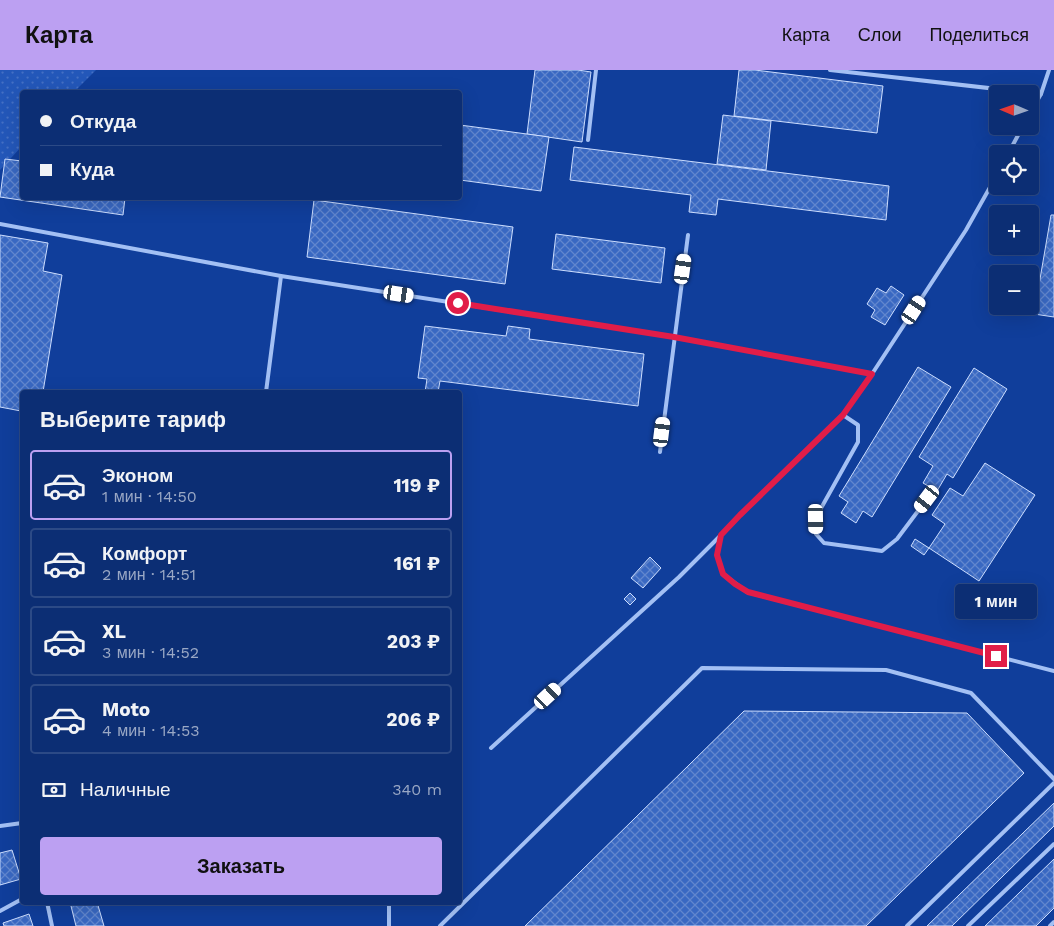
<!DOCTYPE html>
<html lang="ru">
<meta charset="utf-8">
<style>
body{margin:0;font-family:"Work Sans",sans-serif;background:#1a3a7c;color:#f1f3f6;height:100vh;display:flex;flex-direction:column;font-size:19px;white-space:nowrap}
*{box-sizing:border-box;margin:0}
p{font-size:16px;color:#9aa8c5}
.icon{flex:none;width:28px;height:28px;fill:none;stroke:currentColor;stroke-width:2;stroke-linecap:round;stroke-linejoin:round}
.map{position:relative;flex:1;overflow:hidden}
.side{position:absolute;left:20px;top:320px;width:442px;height:515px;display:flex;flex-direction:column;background:#0c2e74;border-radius:5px;box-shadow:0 5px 20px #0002,0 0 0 1px #2c4a86}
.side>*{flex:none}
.banner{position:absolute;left:20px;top:20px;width:442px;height:110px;border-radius:5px;box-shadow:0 5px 20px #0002,0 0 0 1px #2c4a86;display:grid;align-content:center;height:110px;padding:0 20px;background:#0c2e74}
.needle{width:32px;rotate:272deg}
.tools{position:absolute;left:989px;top:15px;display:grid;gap:10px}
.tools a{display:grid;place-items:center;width:50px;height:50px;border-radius:5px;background:#0c2e74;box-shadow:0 5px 20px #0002,0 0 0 1px #2c4a86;font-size:25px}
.end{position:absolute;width:22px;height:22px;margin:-11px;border:6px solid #e11d48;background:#fff;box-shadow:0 0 0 2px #fff}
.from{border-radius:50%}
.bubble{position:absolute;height:35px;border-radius:5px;background:#0c2e74;box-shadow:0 5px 20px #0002,0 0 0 1px #2c4a86;font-size:16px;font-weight:700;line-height:35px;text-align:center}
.car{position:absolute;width:15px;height:30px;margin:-15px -8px;border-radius:6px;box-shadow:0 0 4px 1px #0007;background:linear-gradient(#fff 24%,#345 0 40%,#fff 0 76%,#345 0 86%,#fff 0)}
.banner b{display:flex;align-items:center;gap:18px;height:48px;font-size:19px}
.banner b+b{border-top:1px solid #2c4a86}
.banner i{width:12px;height:12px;background:#f1f3f6}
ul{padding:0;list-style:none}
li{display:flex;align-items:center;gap:15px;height:70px;margin:0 10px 8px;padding:0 10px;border:2px solid #2c4a86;border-radius:5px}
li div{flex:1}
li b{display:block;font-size:19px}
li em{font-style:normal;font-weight:700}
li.current{border-color:#bca0f2}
li>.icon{width:45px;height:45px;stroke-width:1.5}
h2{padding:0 20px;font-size:22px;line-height:60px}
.pay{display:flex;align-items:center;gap:12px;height:55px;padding:0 20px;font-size:19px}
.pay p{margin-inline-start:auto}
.button{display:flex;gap:10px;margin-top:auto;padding:10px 20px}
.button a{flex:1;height:58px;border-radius:5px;background:#bca0f2;color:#111;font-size:20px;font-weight:700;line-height:58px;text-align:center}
header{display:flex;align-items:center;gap:30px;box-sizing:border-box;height:70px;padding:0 25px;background:#bca0f2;color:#111}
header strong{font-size:24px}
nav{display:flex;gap:28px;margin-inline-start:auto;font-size:18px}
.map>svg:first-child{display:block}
.green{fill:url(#green-dots)}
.building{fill:url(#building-cross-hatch);stroke:#ccddfe}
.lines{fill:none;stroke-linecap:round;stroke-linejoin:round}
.lane{stroke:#a3c0f4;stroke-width:4}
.route{stroke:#e11d48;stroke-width:6}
</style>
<header>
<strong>Карта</strong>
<nav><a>Карта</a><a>Слои</a><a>Поделиться</a></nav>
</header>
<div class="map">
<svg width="1054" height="856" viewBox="0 0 1054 856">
<defs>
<pattern id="green-dots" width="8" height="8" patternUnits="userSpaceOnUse" patternTransform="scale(1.25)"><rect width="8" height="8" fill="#2357b9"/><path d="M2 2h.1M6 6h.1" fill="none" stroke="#4470c4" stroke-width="1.8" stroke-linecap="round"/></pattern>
<pattern id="building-cross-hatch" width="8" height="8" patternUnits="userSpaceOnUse" patternTransform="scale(1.25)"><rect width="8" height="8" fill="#3968c2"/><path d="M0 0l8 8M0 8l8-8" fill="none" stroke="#6186ce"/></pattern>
</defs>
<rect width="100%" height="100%" fill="#103e9b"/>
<path class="green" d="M0 0H96L74 22H22V76L0 100Z"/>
<g class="building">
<path d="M535 0H578L591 2 582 72 527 64Z"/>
<path d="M739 0H755L883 16 877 63 734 46Z"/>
<path d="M723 45 771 51 766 100 717 94Z"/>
<path d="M460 55 549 67 541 121 460 110Z"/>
<path d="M574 77 889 116 886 150 718 129 716 145 689 142 691 125 570 110Z"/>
<path d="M5 89 22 91V128H125L123 145 0 127Z"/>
<path d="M314 130 513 157 505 214 307 187Z"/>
<path d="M1051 145H1054V247L1034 244Z"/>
<path d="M556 164 665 178 661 213 552 199Z"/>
<path d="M0 165 48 173 43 201 62 205 43 322H22L21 341 0 337Z"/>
<path d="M891 216 904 225 885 255 871 247 875 240 867 234 877 218 886 223Z"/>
<path d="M425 256 506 266 508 256 530 259 529 269 644 284 638 336 440 311 438 322H425L427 309 418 308Z"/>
<path d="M918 297 951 317 872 447 863 441 856 453 841 443 848 432 839 426Z"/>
<path d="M974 298 1007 319 953 408 947 404 937 421 923 413 933 396 919 387Z"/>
<path d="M985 393 1035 425 979 511 929 478 945 454 932 445 950 418 963 426Z"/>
<path d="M915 469 929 478 924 485 911 476Z"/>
<path d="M650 487 661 498 643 518 631 508Z"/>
<path d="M630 523 636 529 630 535 624 529Z"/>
<path d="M744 641 967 643 1024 703 866 856H525Z"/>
<path d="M1054 733V756L952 856H927Z"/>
<path d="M12 780 21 809 0 815V783Z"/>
<path d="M1054 789V838L1036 856H985Z"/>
<path d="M70 832H97L104 856H76Z"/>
<path d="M29 844 33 856H4L3 853Z"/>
</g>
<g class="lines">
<g class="lane">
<path d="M830 0 1041 24"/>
<path d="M1030 43 1041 24 1049 0"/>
<path d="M588 70 596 0"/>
<path d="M1008 84 1023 56"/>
<path d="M998 103 966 160 872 304 843 345 740 445 721 465 717 485 723 504 747 522 1054 601"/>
<path d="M0 154 281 206 674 267 872 304"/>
<path d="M266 322 281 206"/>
<path d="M843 345 858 355V372L815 449 816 464 824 473 882 481 897 469 927 429"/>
<path d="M660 382 688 165"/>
<path d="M491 678 679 507 721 465"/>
<path d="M0 756 22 753"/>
<path d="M47 832 52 856"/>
<path d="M0 841 22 829"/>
<path d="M389 856V832"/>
<path d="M440 856 702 598 886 600 971 623 1054 709"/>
<path d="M907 856 1054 713"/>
<path d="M968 856 1054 774"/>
<path d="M1050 856 1054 852"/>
</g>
</g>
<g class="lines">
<path class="route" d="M458 233 674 267 872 304 843 345 740 445 721 465 717 485 723 504 735 514 748 522 996 586"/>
</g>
</svg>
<div class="tools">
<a><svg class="needle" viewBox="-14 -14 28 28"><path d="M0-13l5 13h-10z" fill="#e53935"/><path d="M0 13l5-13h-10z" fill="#9aa8c5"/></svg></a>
<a><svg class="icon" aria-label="locate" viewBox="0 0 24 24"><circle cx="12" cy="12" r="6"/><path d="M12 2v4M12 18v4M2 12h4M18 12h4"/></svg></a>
<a>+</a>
<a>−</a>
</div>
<i class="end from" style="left:458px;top:233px"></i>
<i class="end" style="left:996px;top:586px"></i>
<div class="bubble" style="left:955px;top:514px;width:82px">1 мин</div>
<i class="car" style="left:683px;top:199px;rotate:8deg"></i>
<i class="car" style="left:399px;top:224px;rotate:99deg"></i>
<i class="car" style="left:914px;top:240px;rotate:33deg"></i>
<i class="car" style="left:662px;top:362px;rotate:7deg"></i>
<i class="car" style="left:927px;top:429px;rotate:217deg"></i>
<i class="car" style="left:816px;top:449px;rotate:179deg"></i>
<i class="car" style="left:548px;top:626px;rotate:47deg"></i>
<div class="banner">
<b><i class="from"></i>Откуда</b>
<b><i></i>Куда</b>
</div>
<section class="side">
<h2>Выберите тариф</h2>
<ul>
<li class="current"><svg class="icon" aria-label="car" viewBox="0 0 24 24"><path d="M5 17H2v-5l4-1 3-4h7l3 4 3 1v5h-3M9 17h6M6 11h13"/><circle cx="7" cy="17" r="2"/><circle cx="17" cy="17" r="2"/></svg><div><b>Эконом</b><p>1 мин · 14:50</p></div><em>119 ₽</em></li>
<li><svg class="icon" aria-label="car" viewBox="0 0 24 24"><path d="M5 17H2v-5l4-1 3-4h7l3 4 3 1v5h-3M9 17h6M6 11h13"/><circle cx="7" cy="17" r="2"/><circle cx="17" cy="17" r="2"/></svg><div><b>Комфорт</b><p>2 мин · 14:51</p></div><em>161 ₽</em></li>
<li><svg class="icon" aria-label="car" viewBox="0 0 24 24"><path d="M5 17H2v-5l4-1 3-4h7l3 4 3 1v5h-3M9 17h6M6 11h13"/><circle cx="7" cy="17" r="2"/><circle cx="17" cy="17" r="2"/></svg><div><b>XL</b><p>3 мин · 14:52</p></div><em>203 ₽</em></li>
<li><svg class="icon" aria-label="car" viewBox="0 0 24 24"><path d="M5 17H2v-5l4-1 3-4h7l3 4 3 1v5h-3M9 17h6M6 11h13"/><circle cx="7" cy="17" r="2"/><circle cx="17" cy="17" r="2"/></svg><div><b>Moto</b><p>4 мин · 14:53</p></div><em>206 ₽</em></li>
</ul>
<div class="pay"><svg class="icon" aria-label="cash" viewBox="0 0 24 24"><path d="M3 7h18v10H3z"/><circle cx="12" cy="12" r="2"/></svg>Наличные<p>340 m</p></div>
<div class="button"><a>Заказать</a></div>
</section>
</div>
